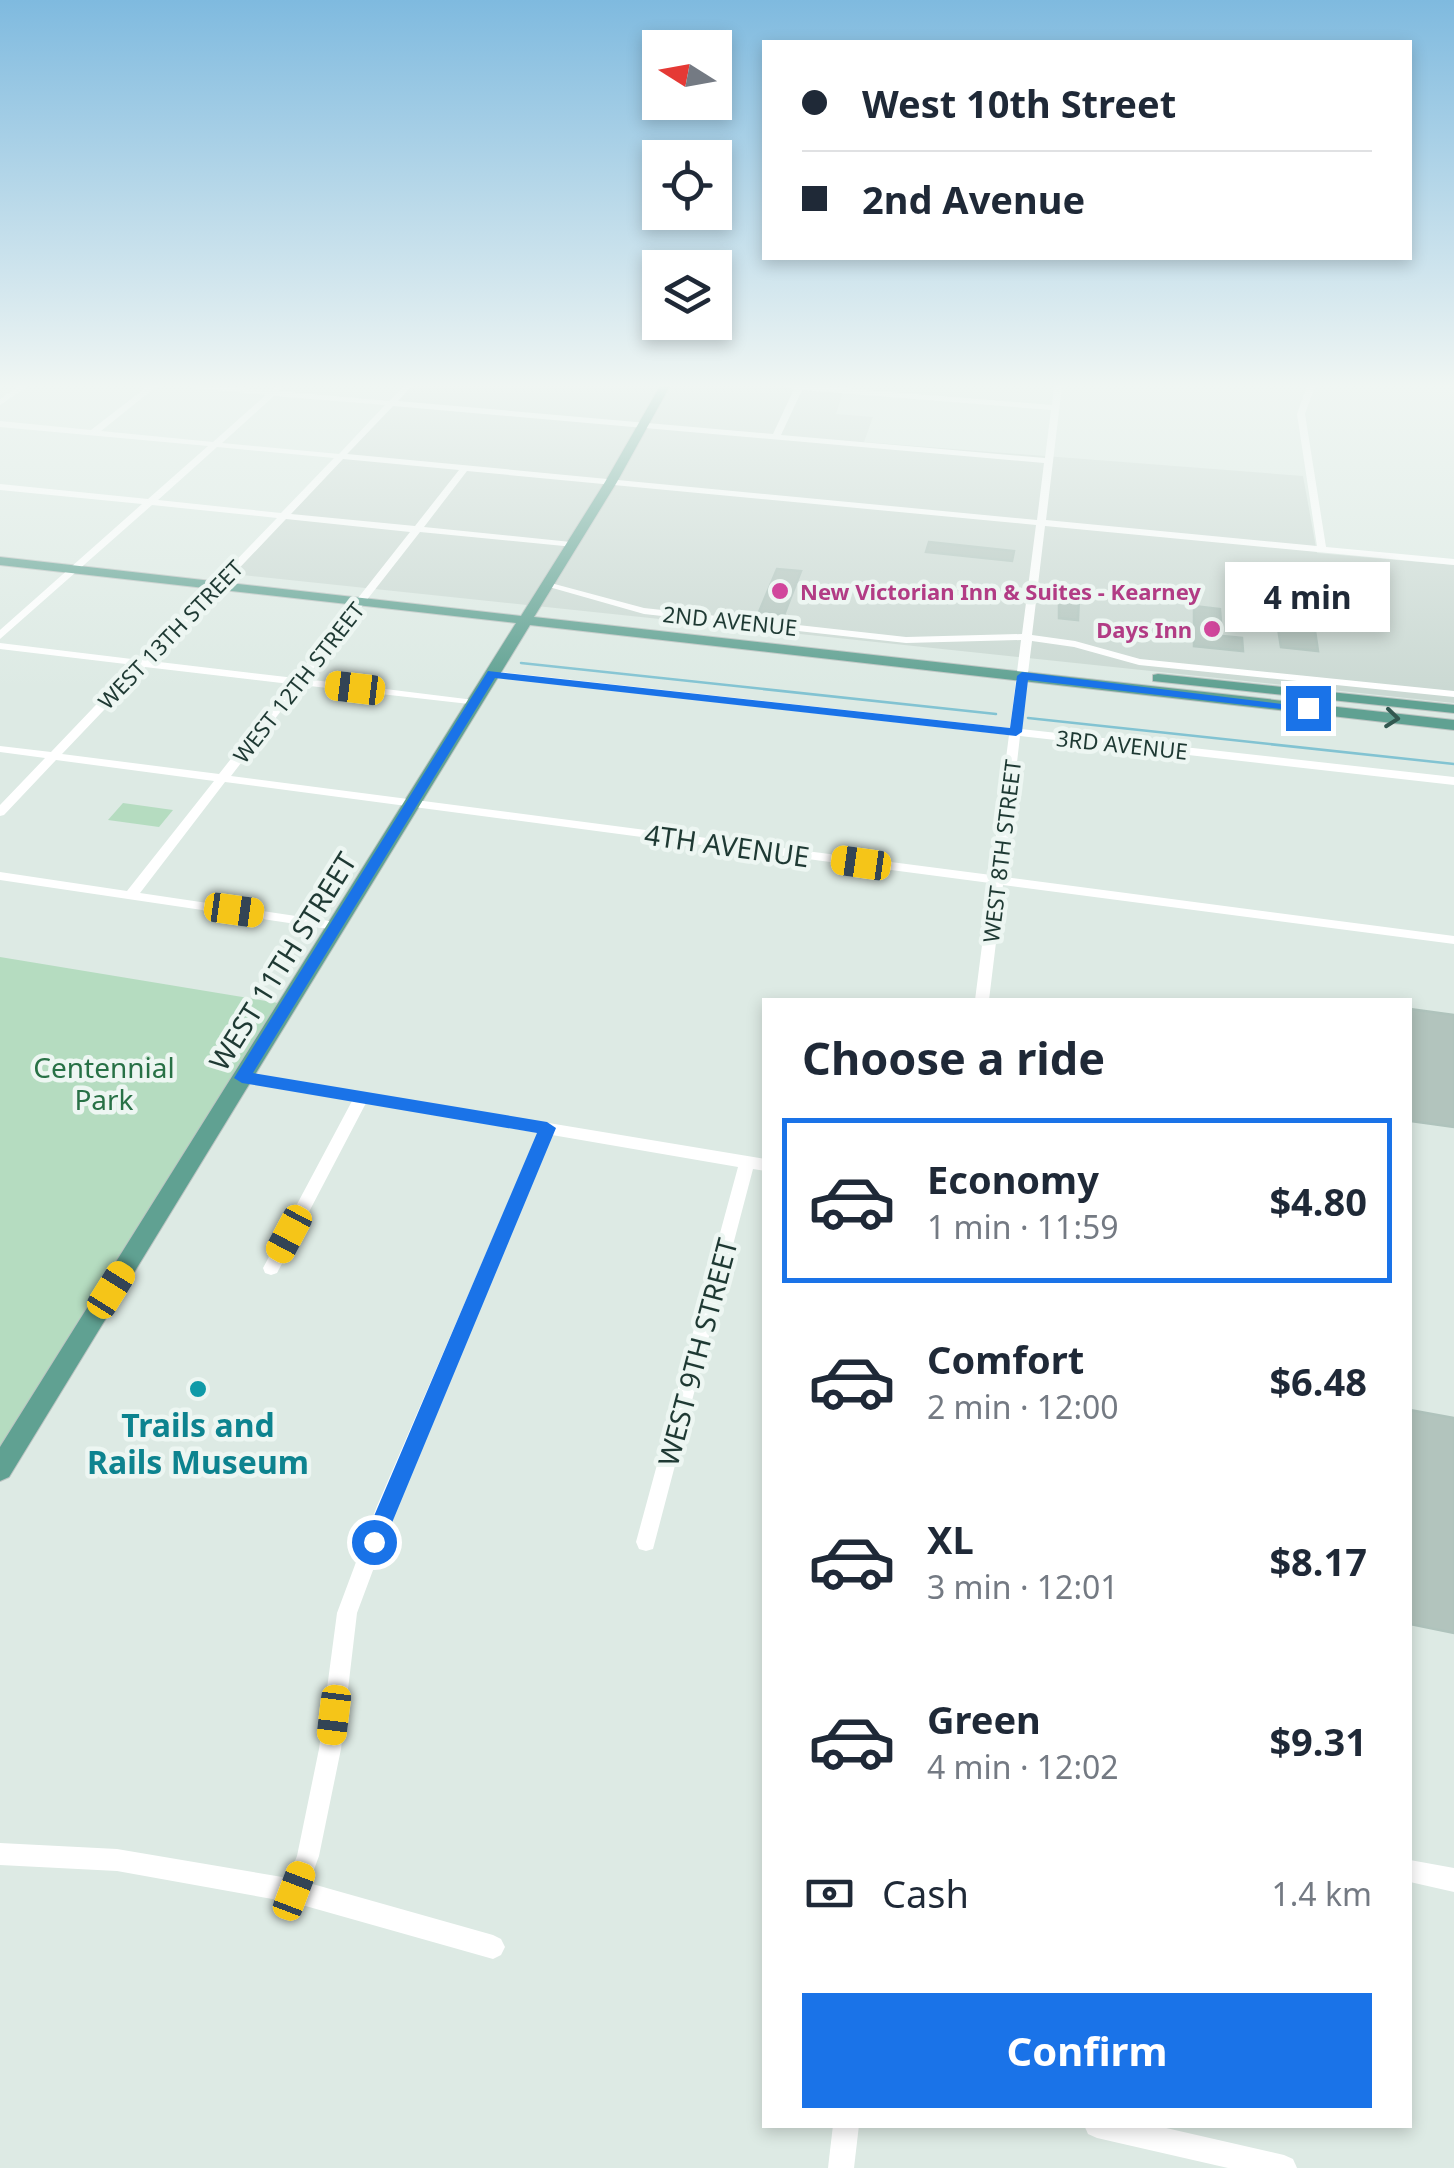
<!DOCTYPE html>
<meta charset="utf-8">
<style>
body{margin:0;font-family:"Noto Sans",sans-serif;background:#f2f2f3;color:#1f2937;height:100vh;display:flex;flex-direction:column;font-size:38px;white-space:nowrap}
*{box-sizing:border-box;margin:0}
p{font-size:32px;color:#747a83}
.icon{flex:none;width:55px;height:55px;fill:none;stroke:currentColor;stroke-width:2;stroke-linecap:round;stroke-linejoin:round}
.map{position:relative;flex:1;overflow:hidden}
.sheet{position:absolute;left:762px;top:998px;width:650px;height:1130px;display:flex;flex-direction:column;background:#fff;border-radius:0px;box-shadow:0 5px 15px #0003}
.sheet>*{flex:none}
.guide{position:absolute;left:762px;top:40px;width:650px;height:220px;border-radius:0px;box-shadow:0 5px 15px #0003;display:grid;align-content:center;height:220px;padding:0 40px;background:#fff}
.needle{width:65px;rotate:281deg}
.buttons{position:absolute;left:642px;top:30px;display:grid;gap:20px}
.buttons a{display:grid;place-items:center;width:90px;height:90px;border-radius:0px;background:#fff;box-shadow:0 5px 15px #0003;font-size:50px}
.end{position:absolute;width:45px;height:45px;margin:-22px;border:12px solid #1a73e8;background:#fff;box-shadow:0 0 0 5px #fff}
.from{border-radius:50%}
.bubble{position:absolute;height:70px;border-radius:0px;background:#fff;box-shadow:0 5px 15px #0003;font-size:32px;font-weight:700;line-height:70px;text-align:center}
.car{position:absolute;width:30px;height:60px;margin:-30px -15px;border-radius:12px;box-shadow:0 0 8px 2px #0007;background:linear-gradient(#f5c518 24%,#345 0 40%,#f5c518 0 76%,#345 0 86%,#f5c518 0)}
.guide b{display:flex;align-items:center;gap:35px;height:95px;font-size:38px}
.guide b+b{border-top:2px solid #e0e1e3}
.guide i{width:25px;height:25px;background:#1f2937}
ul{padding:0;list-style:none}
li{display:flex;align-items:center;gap:30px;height:165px;margin:0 20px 15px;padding:0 20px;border:5px solid transparent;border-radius:0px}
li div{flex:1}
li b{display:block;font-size:38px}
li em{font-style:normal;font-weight:700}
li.on{border-color:#1a73e8}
li>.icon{width:90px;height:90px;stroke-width:1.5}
h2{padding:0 40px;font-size:45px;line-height:120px}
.pay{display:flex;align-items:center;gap:25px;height:110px;padding:0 40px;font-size:38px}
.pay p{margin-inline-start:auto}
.button{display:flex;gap:20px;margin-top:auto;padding:20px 40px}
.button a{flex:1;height:115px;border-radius:0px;background:#1a73e8;color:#fff;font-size:40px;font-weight:700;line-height:115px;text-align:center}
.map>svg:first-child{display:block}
.built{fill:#cbd9d3}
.green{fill:#b5dcc0}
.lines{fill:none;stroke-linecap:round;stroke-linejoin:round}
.stream{stroke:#82c3d2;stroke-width:2.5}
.building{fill:#b2c4bd;stroke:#afc3bc;stroke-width:2.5}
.major-casing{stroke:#bcc4c2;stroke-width:2}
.minor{fill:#fff;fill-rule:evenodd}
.major{fill:#60a192;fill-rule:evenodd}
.oneway{stroke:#325850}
.route{fill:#1a73e8}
.hotel-dot{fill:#d1479c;stroke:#edf6f2;stroke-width:4}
.culture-dot{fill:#0f9aa8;stroke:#edf6f2;stroke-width:4}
.labels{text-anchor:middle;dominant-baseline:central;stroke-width:9;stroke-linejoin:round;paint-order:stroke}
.far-hotel-label{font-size:22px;font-weight:bold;fill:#b23c85;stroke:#edf6f2;text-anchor:start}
.far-street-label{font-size:22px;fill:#1e3933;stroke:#edf6f2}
.street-label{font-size:28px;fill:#1e3933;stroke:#edf6f2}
.park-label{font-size:28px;fill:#287146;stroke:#edf6f2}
.near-culture-label{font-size:32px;font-weight:bold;fill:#0d838f;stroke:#edf6f2}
</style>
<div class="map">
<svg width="1454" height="2168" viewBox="0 0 1454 2168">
<rect width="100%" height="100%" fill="#ddeae4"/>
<path class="built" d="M412 386H769L843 392 836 414 873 417 864 442 1303 476 1317 553 1454 565V703L233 574Z"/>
<g class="green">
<path d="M123 803 173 810 159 827 108 820Z"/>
<path d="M0 957 278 1003 0 1448Z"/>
</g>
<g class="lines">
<g class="stream">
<path d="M521 663 996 714"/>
<path d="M1028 718 1454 764"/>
</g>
</g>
<g class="building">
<path d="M929 542 1014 551 1012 561 926 552Z"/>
<path d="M777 569 801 571 784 615 759 612Z"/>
<path d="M1064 595 1079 596 1078 620 1059 618V596Z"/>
<path d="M1194 606 1220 609 1222 636 1242 638 1243 651 1194 646Z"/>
<path d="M1278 628 1315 631 1318 651 1281 647Z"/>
<path d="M1410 1009 1454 1015V1127L1410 1121Z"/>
<path d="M1410 1410 1454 1418V1633L1410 1624Z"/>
</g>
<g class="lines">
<g class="major-casing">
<g id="major">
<path d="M660 386H670L617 482 534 617 1454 720V730L530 625 9 1477 0 1481V1447L516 623 0 565V557L521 616 605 482Z"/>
<path d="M1158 674 1454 705V713L1153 681V675Z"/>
</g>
</g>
<g class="minor">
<path d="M19 386H28L0 405V399Z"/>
<path d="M148 386H157L101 431 213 442 266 395 193 388 189 386 271 390 277 387 281 389 279 391 389 401 404 386H412L398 401 773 434 794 389 783 386H815L1052 405 1054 386H1062L1046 520 1317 546 1297 414 1307 386H1315L1305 414 1326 547 1454 559V565L1045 526 1032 635 1075 641 1140 659 1454 691V697L1139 665 1074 647 1032 641 1021 729 1454 777V785L1020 736 1004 877 1454 936V944L1003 885 989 1000H975L990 883 225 782 140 893 336 922 343 926 341 929 336 930 0 880V872L127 891 214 781 56 760 4 815 0 816V805L45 758 0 752V746L51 752 134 665 0 649V643L140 660 277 518 152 505 0 639V630L142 504 0 490V484L148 499 208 446 0 427V421L91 430ZM802 390 1051 410 1045 458 781 435ZM274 396 385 405 339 454 222 443ZM393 406 1044 463 1037 520 347 454ZM217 447 334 458 281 513 158 500ZM343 459 459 470 415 526 291 514ZM467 471 1036 525 1022 634 906 637 644 608 547 582 542 585 644 614 906 643 1021 640 1010 728 492 671 487 674 492 677 1009 735 991 875 231 776 301 685 478 705 480 703 474 700 305 679 420 532 574 547V543L571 542 424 527ZM286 519 410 532 295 678 151 661ZM145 667 290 684 219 774 62 754Z"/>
<path d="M242 1072 765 1159V1171L753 1169 653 1549 646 1551 639 1549 636 1542 738 1167 552 1135 397 1506 357 1613 341 1749 319 1856 309 1883 493 1935 501 1939 505 1947 501 1955 493 1959 295 1903 117 1871 0 1865V1843L117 1849 288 1878 297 1856 319 1749 337 1613 377 1506 538 1133 366 1103 277 1273 271 1275 265 1273 263 1268 352 1101 237 1081 235 1077Z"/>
<path d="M1410 1860 1454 1868V1892L1410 1882Z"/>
<path d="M833 2125H859L854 2168H828Z"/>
<path d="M1084 2125H1153L1284 2155 1293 2159 1297 2168H1228L1097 2138 1088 2134Z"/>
</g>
<use href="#major" class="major"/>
</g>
<defs><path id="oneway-chevron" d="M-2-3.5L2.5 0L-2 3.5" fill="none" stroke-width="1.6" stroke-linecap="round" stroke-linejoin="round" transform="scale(2.5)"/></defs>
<use class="oneway" href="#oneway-chevron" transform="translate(1392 718) rotate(6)"/>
<linearGradient id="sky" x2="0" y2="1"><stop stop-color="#7fbadf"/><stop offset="0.56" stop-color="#f0f6f3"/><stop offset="1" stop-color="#f0f6f3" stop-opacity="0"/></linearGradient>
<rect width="1454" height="689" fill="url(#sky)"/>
<path class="route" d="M488 671 1010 728 1017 676 1022 672 1314 708 1308 712 1028 680 1022 732 1016 736 495 678 253 1073 547 1122 556 1128 384 1542 381 1549 374 1552 366 1549 363 1542 537 1133 242 1083 234 1078Z"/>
<g class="hotel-dot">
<circle cx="780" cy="591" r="10"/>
<circle cx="1212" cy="629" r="10"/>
</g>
<circle class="culture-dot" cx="198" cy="1389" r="10"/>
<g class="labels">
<g class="far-hotel-label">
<text x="800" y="591">New Victorian Inn &amp; Suites - Kearney</text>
<text x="1192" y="629" text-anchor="end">Days Inn</text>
</g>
<g class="far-street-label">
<text transform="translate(730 620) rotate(6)">2ND AVENUE</text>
<text transform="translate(170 634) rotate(-46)">WEST 13TH STREET</text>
<text transform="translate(298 682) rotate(-52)">WEST 12TH STREET</text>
<text transform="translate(1122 744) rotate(6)">3RD AVENUE</text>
<text transform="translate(1001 851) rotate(-83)">WEST 8TH STREET</text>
</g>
<g class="street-label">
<text transform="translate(727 845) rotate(8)">4TH AVENUE</text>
<text transform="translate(282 961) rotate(-58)">WEST 11TH STREET</text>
<text transform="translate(697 1352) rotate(-75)">WEST 9TH STREET</text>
</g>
<g class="park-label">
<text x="104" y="1067">Centennial<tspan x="104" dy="32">Park</tspan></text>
</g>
<g class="near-culture-label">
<text x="198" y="1424">Trails and<tspan x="198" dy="37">Rails Museum</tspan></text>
</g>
</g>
</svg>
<div class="buttons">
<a><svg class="needle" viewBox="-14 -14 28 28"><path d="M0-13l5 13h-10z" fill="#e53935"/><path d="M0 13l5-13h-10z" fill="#747a83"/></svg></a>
<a><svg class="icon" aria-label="locate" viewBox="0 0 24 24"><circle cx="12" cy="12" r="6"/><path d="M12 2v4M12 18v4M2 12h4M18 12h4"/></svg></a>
<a><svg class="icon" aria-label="layers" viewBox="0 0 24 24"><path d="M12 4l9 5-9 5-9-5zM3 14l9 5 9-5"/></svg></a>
</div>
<i class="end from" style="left:374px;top:1542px"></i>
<i class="end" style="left:1308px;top:708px"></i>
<div class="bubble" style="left:1225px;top:562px;width:165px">4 min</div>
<i class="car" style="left:355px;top:688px;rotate:277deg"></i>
<i class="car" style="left:861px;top:863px;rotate:278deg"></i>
<i class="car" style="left:234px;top:910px;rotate:98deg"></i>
<i class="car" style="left:289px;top:1234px;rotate:208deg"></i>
<i class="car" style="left:111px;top:1290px;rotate:32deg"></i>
<i class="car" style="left:334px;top:1715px;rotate:187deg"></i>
<i class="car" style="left:294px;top:1891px;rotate:21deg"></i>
<div class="guide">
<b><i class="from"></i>West 10th Street</b>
<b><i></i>2nd Avenue</b>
</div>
<section class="sheet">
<h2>Choose a ride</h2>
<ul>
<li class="on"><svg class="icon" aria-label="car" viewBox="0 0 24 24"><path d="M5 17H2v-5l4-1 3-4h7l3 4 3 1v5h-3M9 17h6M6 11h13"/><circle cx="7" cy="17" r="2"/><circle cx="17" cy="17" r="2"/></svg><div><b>Economy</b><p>1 min · 11:59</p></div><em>$4.80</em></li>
<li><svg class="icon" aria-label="car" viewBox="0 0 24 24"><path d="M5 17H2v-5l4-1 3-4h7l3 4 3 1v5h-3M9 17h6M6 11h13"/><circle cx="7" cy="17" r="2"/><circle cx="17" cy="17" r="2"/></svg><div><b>Comfort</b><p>2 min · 12:00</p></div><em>$6.48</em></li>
<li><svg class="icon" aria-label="car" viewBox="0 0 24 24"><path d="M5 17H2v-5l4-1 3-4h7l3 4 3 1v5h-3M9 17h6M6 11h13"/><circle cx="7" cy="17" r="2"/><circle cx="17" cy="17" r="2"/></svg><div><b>XL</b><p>3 min · 12:01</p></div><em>$8.17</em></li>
<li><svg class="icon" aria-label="car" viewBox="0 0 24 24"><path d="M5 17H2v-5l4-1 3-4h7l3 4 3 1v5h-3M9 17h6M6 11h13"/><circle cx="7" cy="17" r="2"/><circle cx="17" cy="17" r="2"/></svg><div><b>Green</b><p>4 min · 12:02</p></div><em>$9.31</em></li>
</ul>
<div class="pay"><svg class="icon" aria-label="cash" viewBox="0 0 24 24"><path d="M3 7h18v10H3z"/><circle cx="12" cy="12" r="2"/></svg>Cash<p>1.4 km</p></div>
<div class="button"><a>Confirm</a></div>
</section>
</div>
